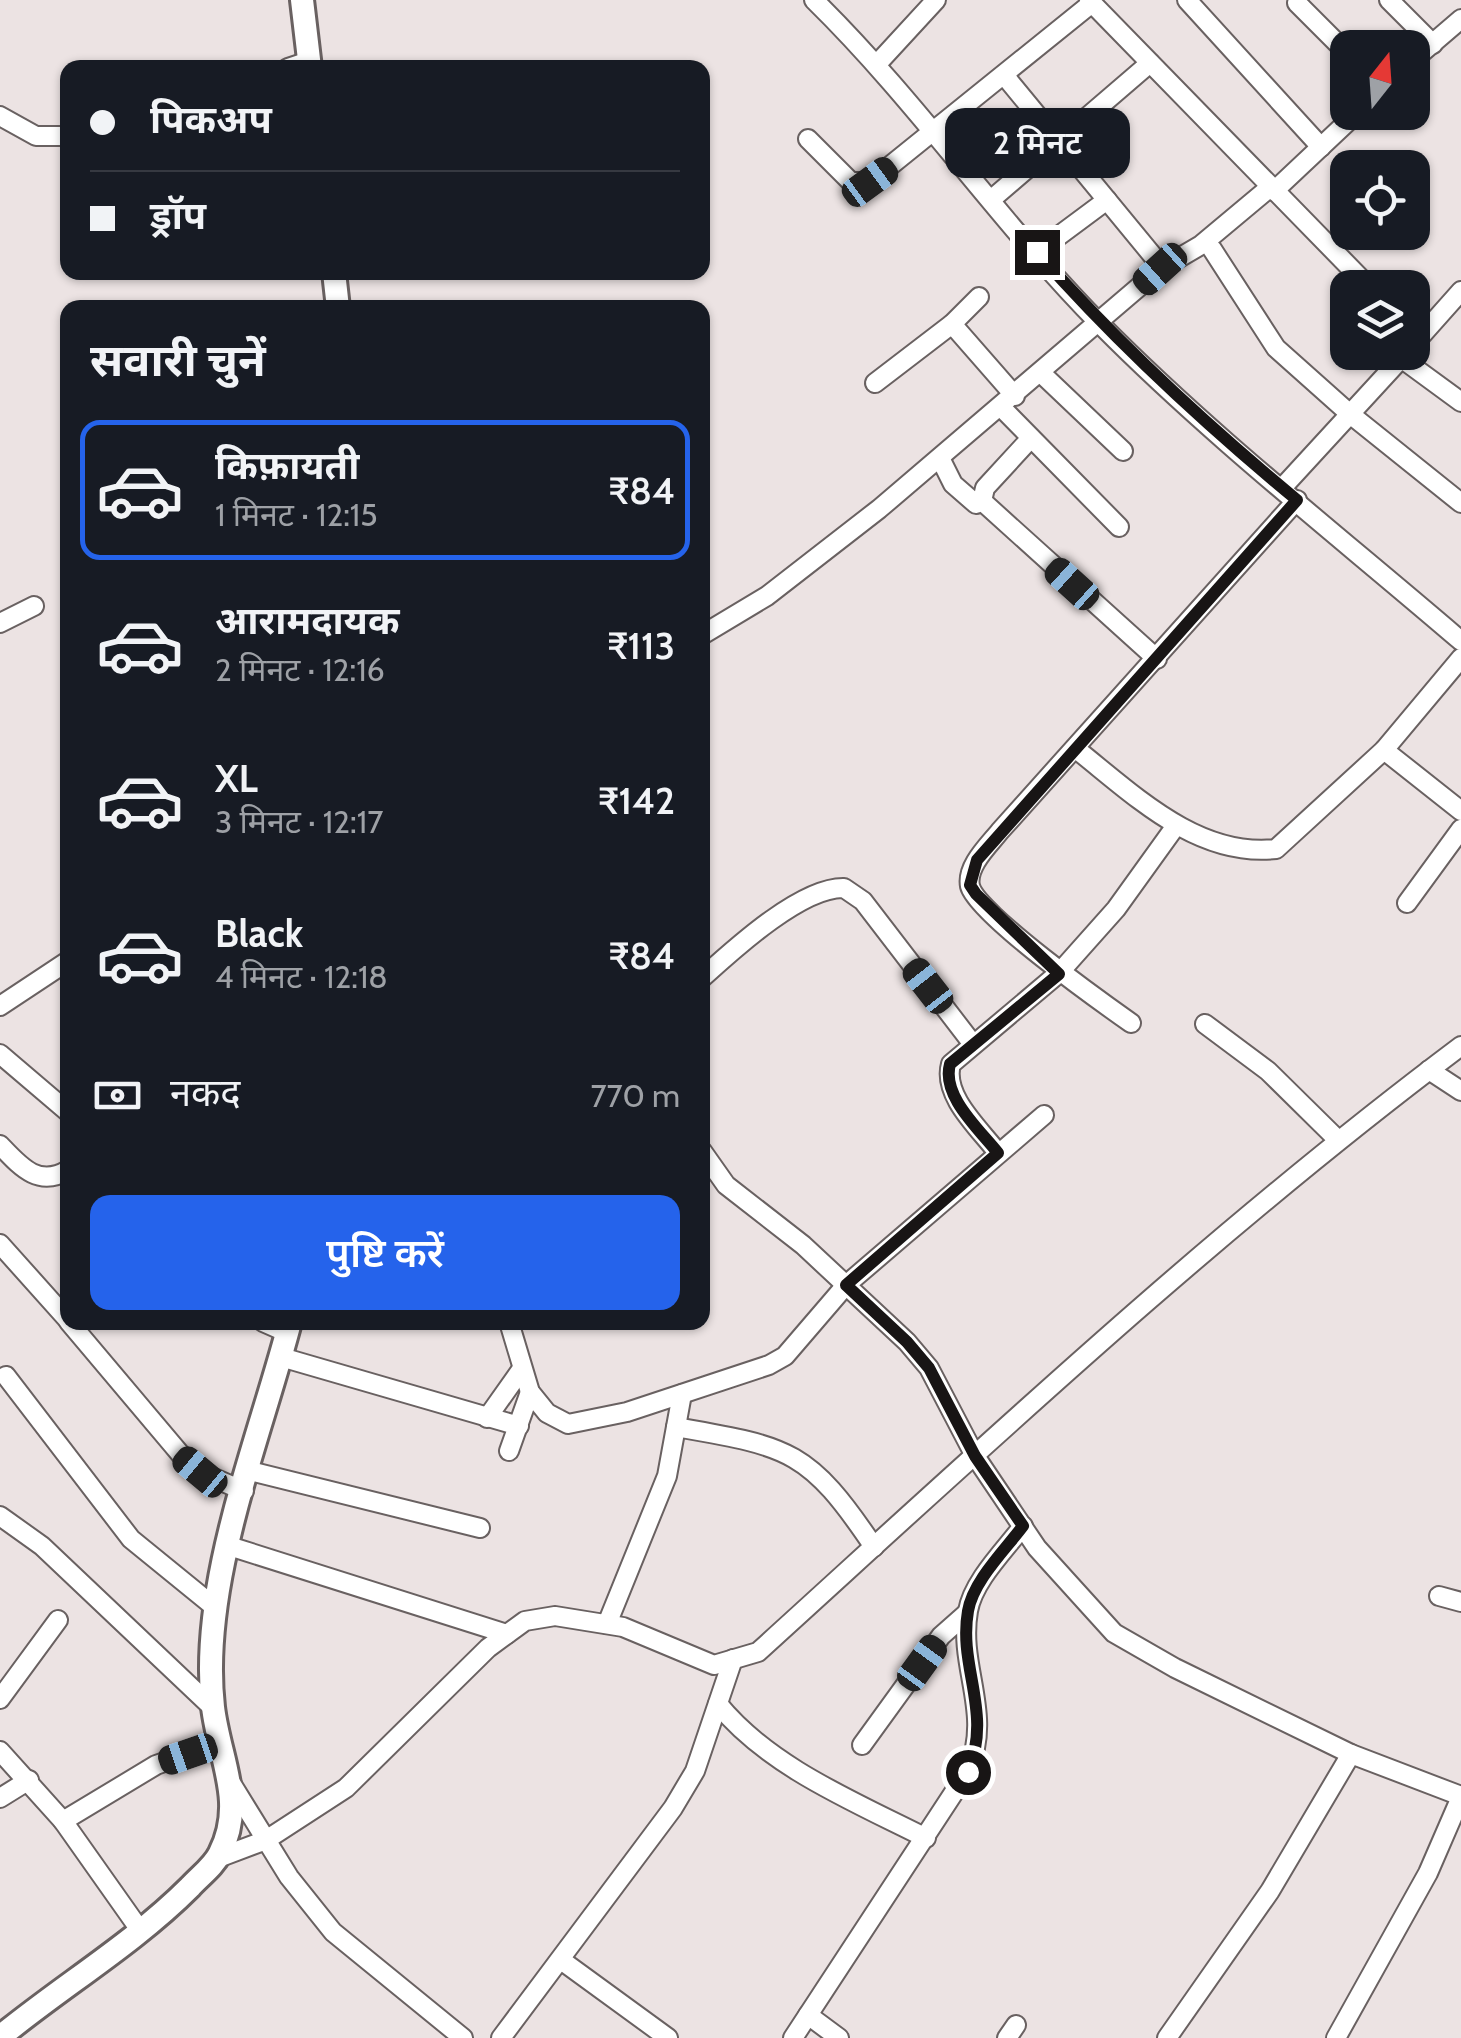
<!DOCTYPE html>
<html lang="hi">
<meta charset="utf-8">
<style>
body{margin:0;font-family:Cabin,"Noto Sans Devanagari",sans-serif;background:#20242c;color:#f1f3f6;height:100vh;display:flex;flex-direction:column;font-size:38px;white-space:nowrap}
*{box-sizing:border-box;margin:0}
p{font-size:32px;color:#9ea1a6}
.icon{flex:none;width:55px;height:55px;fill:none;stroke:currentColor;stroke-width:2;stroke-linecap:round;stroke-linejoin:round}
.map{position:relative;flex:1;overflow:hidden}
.drawer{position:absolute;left:60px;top:300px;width:650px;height:1030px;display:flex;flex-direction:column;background:#171b24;border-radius:20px;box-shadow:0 2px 8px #0004}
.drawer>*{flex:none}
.banner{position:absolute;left:60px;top:60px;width:650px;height:220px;border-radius:20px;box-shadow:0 2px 8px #0004;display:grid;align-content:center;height:220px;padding:0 30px;background:#171b24}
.needle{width:65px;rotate:17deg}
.tools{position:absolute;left:1330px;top:30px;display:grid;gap:20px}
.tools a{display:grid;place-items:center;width:100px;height:100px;border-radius:20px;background:#171b24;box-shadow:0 2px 8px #0004;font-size:50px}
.end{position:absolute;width:45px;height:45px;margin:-22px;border:12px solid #181515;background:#fff;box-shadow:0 0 0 5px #fff}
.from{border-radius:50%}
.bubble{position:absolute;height:70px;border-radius:20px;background:#171b24;box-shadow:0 2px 8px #0004;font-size:32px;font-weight:600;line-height:70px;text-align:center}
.car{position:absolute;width:30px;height:60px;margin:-30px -15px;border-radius:12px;box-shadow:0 0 8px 2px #0007;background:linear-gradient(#222 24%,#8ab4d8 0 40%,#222 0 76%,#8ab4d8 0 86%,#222 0)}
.banner b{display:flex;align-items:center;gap:35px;height:95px;font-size:38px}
.banner b+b{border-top:2px solid #363941}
.banner i{width:25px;height:25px;background:#f1f3f6}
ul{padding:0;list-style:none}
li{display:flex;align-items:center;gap:30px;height:140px;margin:0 20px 15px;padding:0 10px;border:5px solid transparent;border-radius:20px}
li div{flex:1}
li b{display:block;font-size:38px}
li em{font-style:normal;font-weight:600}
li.active{border-color:#2563eb}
li>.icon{width:90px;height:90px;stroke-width:1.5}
h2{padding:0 30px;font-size:45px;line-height:120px}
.pay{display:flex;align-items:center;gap:25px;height:110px;padding:0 30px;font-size:38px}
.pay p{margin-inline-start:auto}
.button{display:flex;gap:20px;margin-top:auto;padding:20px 30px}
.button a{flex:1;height:115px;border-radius:20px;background:#2563eb;color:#fff;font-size:40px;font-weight:600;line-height:115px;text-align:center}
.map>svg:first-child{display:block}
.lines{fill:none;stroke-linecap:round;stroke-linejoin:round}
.minor-casing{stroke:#696161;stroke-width:22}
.major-casing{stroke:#696161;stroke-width:28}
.minor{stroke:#fff;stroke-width:18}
.major{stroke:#fff;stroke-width:22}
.route{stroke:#181515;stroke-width:12}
</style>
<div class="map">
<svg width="1461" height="2038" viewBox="0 0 1461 2038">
<rect width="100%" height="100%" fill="#ece3e3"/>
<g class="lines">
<g class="minor-casing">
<g id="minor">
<path d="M814 0C918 102 999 222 1101 325 1213 438 1340 537 1461 641"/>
<path d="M1089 0 1370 288"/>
<path d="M1187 0 1321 147"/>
<path d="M1389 0 1433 44"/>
<path d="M1297 3 1348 54"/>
<path d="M1412 61 1461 19"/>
<path d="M878 63 936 0"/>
<path d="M288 68 309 61"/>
<path d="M1004 75 1153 256"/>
<path d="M0 116 36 136H68"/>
<path d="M808 139 851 182H870L1092 3"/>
<path d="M993 198 1150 63"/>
<path d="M1212 249 1276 348 1350 414 1461 503"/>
<path d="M1037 252 1107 200"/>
<path d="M952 324 1015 396"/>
<path d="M1412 346 1461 291"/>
<path d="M1401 358 1461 402"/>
<path d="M1042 374 1123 451"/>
<path d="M875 383 952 324 979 297"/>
<path d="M1001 407 1119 527"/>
<path d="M1031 438 985 488 982 501 1157 659"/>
<path d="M940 458 953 484 976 504"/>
<path d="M1282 488 1407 352"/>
<path d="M0 623 34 606"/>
<path d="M702 635 767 596 879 509 1160 269 1201 245 1268 189 1274 191 1358 112"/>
<path d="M1076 749C1133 794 1197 858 1276 849L1384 750 1461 658"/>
<path d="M1384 750 1461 811"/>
<path d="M1407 903 1461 829"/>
<path d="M702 978C733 950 801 887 844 888L863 901 972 1043"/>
<path d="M0 1006 68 961"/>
<path d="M1131 1023C1104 1004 976 913 970 886 966 866 989 845 1000 831L1297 500"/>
<path d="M1205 1024 1268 1071 1337 1139"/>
<path d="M0 1054 68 1112"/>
<path d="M1429 1070 1461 1091"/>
<path d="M0 1145C20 1166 38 1188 68 1170"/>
<path d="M702 1151 726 1185 803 1245 907 1342 929 1368 975 1456 1037 1548 1114 1633 1175 1668 1351 1754 1461 1796"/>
<path d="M998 1153C980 1129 942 1096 951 1064L1059 973 1116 909 1175 827"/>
<path d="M0 1244 68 1320"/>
<path d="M69 1322 182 1456 200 1472 244 1491"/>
<path d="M263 1322 288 1333"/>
<path d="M509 1322 530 1392 547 1413 568 1424 627 1412 769 1365 785 1356 846 1285 1044 1115"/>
<path d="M281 1357 519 1426"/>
<path d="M6 1376 131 1539 217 1609"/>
<path d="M487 1418 521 1370"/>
<path d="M676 1427C790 1447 808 1449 874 1547"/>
<path d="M509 1451 530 1392"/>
<path d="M250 1471 480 1528"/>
<path d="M0 1516 42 1546 213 1708"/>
<path d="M229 1546 507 1634"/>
<path d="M1439 1596 1461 1602"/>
<path d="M607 1624 667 1476 682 1394"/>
<path d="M0 1699 58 1620"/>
<path d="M718 1704C769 1767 855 1802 926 1838"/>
<path d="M862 1745 941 1636 967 1613"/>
<path d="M0 1751 63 1821 140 1930"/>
<path d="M231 1783 289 1877 333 1932 463 2038"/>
<path d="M0 1798 29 1780"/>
<path d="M63 1821 156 1765 221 1742"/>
<path d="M218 1858 266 1840 346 1788 488 1648 525 1621 555 1616 623 1627 714 1665 758 1652C987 1444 1213 1232 1461 1046"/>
<path d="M561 1960 668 2038"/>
<path d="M808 2015 839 2038"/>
<path d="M501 2038 673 1808 695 1771 733 1659"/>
<path d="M793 2038 968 1771C993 1712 958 1668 968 1611 973 1581 1005 1550 1023 1526"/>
<path d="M1007 2038 1016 2025"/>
<path d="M1167 2038 1270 1891 1351 1754"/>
<path d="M1336 2038 1428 1873 1461 1797"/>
</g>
</g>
<g class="major-casing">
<g id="major">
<path d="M302 0 310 68"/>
<path d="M334 272 338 308"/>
<path d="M0 2037C62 1986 133 1944 190 1887 200 1876 214 1866 220 1853 246 1802 219 1759 213 1707 199 1584 259 1441 290 1322"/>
</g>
</g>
<use href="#minor" class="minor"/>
<use href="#major" class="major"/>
</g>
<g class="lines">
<path class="route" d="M968 1772C993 1712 958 1668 968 1611 973 1581 1005 1550 1023 1526L975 1456 929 1368 907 1342 846 1285 998 1153C980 1130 941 1096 950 1064L1059 974 976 894 970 885 977 860 1297 500C1204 423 1117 343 1037 252"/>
</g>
</svg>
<div class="tools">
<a><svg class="needle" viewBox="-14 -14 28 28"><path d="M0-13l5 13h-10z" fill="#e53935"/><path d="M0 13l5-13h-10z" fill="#9ea1a6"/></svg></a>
<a><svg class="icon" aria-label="locate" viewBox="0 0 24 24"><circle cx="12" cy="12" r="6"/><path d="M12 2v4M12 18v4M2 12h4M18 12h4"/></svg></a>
<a><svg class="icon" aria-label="layers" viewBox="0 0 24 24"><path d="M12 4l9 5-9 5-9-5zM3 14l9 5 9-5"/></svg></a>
</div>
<i class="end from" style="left:968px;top:1772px"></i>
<i class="end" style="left:1037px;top:252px"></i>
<div class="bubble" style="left:945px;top:108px;width:185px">2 मिनट</div>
<i class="car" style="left:870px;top:182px;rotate:54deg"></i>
<i class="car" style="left:1160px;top:269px;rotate:228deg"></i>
<i class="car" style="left:1072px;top:584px;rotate:312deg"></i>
<i class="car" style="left:928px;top:986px;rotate:322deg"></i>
<i class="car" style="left:200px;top:1472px;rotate:310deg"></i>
<i class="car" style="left:922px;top:1663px;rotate:36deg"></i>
<i class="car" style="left:188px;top:1754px;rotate:251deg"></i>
<div class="banner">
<b><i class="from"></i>पिकअप</b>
<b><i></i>ड्रॉप</b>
</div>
<section class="drawer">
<h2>सवारी चुनें</h2>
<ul>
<li class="active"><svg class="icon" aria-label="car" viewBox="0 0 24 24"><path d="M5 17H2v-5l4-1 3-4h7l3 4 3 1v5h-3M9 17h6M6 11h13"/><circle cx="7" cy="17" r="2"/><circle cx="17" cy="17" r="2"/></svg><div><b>किफ़ायती</b><p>1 मिनट · 12:15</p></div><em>₹84</em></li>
<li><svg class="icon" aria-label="car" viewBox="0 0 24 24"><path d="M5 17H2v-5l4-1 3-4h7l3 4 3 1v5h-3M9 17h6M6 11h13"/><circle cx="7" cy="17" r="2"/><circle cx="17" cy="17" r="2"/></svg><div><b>आरामदायक</b><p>2 मिनट · 12:16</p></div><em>₹113</em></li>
<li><svg class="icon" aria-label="car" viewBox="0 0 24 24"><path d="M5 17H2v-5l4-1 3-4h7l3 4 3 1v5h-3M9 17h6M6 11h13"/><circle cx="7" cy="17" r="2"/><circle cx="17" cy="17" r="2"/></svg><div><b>XL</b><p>3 मिनट · 12:17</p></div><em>₹142</em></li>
<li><svg class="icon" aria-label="car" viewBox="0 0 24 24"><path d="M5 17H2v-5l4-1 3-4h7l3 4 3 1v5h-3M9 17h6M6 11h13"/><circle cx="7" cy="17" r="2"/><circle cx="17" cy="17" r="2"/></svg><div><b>Black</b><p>4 मिनट · 12:18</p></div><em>₹84</em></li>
</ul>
<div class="pay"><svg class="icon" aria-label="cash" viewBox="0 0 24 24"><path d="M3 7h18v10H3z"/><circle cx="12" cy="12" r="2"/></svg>नकद<p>770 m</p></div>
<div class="button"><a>पुष्टि करें</a></div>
</section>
</div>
